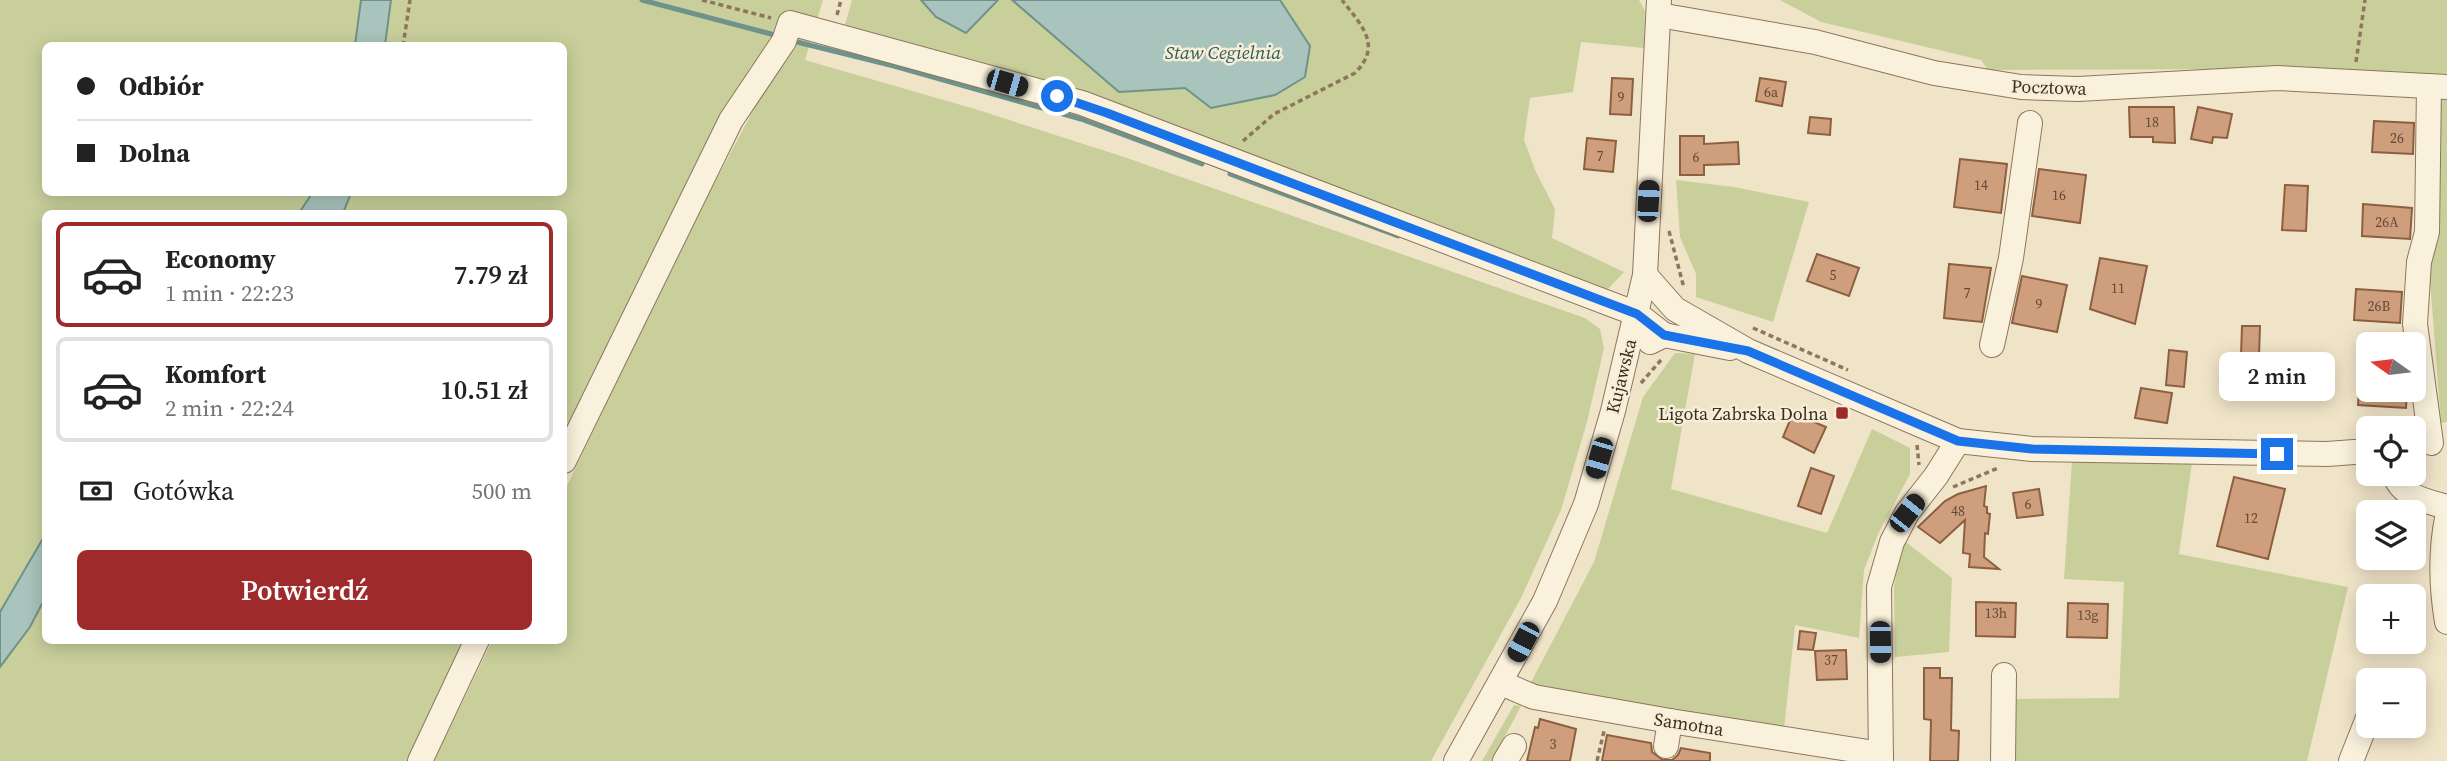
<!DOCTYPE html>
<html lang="pl">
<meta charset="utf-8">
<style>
body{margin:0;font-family:"Source Serif 4",serif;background:#f6f6f6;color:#222;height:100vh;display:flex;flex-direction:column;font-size:26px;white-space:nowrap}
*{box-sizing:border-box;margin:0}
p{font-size:23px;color:#767676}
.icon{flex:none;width:38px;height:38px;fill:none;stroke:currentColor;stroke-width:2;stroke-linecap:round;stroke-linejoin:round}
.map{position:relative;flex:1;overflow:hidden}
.panel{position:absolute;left:42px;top:210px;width:525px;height:434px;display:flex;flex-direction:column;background:#fff;border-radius:10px;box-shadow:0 4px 18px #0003}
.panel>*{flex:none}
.hud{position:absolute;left:42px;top:42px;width:525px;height:154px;border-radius:10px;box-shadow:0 4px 18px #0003;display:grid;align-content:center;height:154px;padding:0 35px;background:#fff}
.needle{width:46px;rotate:284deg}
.buttons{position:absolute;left:2356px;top:332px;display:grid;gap:14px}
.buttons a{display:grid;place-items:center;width:70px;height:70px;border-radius:10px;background:#fff;box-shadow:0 4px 18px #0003;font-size:35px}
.end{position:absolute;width:32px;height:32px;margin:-16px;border:9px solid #1a73e8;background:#fff;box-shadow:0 0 0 4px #fff}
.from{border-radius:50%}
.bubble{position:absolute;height:49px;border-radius:10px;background:#fff;box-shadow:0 4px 18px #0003;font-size:23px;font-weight:600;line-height:49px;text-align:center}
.car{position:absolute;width:21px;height:42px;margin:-21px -10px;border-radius:9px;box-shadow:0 0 5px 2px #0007;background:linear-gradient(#222 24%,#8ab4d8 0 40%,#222 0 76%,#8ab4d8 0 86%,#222 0)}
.hud b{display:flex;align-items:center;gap:24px;height:66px;font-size:26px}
.hud b+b{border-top:2px solid #e0e0e0}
.hud i{width:18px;height:18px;background:#222}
ul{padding:12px 0 0;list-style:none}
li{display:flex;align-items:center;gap:21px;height:105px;margin:0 14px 10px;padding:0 21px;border:4px solid #e0e0e0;border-radius:10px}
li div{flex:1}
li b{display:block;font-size:26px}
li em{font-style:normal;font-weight:600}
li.active{border-color:#9e2a2b}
li>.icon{width:63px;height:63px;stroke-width:1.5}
.pay{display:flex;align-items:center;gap:18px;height:77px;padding:0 35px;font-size:26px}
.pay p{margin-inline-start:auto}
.cta{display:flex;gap:14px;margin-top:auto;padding:14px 35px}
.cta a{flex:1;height:80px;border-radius:10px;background:#9e2a2b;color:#fff;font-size:28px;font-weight:600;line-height:80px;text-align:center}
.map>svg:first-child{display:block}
.green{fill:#c9cf9b}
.water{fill:#a9c4bc;stroke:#6f938a;stroke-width:2}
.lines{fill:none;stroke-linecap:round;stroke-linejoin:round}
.stream{stroke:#6f938a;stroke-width:5}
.building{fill:#cf9f7d;stroke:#8d5f41;stroke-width:2}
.minor-casing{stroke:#8d765c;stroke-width:26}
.path{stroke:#8d765c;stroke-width:3.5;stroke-dasharray:5 3.5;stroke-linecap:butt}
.minor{stroke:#faf1dc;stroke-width:24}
.route{stroke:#1a73e8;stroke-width:9}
.poi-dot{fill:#9e2a2b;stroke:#f7eed8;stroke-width:2.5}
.labels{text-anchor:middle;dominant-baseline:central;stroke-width:5;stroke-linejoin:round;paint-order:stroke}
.number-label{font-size:14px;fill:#624a37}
.street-label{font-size:18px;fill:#3d2e20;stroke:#f7eed8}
.poi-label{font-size:18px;fill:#3d2e20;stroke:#f7eed8;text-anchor:end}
.water-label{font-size:19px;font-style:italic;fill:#2f5d5a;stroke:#f7eed8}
</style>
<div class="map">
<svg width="2447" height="761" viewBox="0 0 2447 761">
<rect width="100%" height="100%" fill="#f0e4c8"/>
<g class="green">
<path d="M0 0H361L355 45 46 46V192L313 193 299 213 46 214 45 535 0 612Z"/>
<path d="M391 0H823L805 60 975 109 1124 157 1585 318 1600 329 1604 348 1587 422 1561 510 1521 598 1431 761H434L492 641 564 640V492L690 229 756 105 776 76 751 66 564 443V214H343L351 193 564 192V46L385 45Z"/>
<path d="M852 0H921L936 17 966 33 998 0H1012L1119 92 1185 88 1310 46 1280 0H1639L1645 11 1644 48 1581 42 1573 92 1530 98 1524 140 1536 172 1555 209 1552 238 1624 272 1608 289 1589 285 844 28Z"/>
<path d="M1780 0H2447V71L2446 76 2282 69 1988 70 1981 60 1821 22Z"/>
<path d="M2440 95H2447V422L2441 423 2430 280Z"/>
<path d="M1676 180 1734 187 1809 202 1773 322 1696 297V274L1680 237Z"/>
<path d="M1675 353 1695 354 1671 489 1827 533 1872 429 1910 448V474L1878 534 1864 570 1859 638 1795 625 1784 729 1529 686 1594 562 1643 397Z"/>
<path d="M2072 461 2192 463 2179 554 2348 587 2307 761H2016L2014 699 2119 698 2124 582 2064 579Z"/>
<path d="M1902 539 1952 578 1949 652 1895 657 1894 587Z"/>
<path d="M45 598 46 640 467 641 408 761H0V667L30 627Z"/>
<path d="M1514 705 1521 706 1492 761H1482Z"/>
</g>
<g class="water">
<path d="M361 0H391L385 45H355Z"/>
<path d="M921 0H998L966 33 936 17Z"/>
<path d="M1012 0H1280L1310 46 1305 77 1275 95 1211 108 1185 88 1119 92Z"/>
<path d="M313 192H351V193L343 213H299Z"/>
<path d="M45 535V598L30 627 0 667V612Z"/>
</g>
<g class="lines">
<g class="stream">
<path d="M642 0 775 35"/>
<path d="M797 42 894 66 1081 119 1202 164"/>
<path d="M1230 174 1398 236"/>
</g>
</g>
<g class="building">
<path d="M1612 78 1633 79 1631 115 1610 114Z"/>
<path d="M1760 78 1786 82 1782 106 1756 101Z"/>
<path d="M2129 107H2174L2175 143 2153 142V137H2130Z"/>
<path d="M2198 107 2232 114 2227 138 2213 137 2212 143 2191 139Z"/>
<path d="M1810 117 1831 119 1830 135 1808 133Z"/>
<path d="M2374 121 2414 123 2413 154 2372 152Z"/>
<path d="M1680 136H1704V144L1738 142 1739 164 1704 165V175H1680Z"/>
<path d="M1587 138 1616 141 1613 172 1584 169Z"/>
<path d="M1960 159 2007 164 2001 213 1954 207Z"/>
<path d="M2039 169 2086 175 2080 223 2032 216Z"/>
<path d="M2285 185 2308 186 2306 231 2282 230Z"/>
<path d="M2363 204 2412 208 2410 239 2362 236Z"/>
<path d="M1817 254 1859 268 1849 296 1807 281Z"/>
<path d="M2100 258 2147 266 2135 324 2090 309Z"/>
<path d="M1949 264 1991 268 1982 322 1944 318Z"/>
<path d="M2022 276 2067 285 2057 332 2012 323Z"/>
<path d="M2356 289 2402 292 2400 323 2354 320Z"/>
<path d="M2242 326H2260L2258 385H2240Z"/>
<path d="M2169 350 2187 352 2184 387 2166 385Z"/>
<path d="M2141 388 2172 393 2167 423 2135 418Z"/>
<path d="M2359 390H2407L2406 408 2358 405Z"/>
<path d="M1793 413 1826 427 1814 453 1783 437Z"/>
<path d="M1811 468 1834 476 1821 514 1798 506Z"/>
<path d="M2234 477 2285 489 2268 559 2217 546Z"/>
<path d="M1986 486 1984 506 1987 507V513L1990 514 1988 534 1985 533 1984 557 1999 569 1969 567 1970 554 1963 553 1965 520 1940 543 1918 527 1945 501 1958 494Z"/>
<path d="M2039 489 2043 515 2017 518 2013 493Z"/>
<path d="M1976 602 2016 603 2015 637 1976 636Z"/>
<path d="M2068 603 2108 604 2107 638 2067 637Z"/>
<path d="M1800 631 1816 633 1813 650 1798 649Z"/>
<path d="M1846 650 1847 679 1817 680 1815 651Z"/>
<path d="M1924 668H1940V678H1952L1951 730 1959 731 1958 761H1930L1931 720 1924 719Z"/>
<path d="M1540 719 1576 729 1570 761H1527L1535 727 1538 728Z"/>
<path d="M1607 735 1651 743 1652 752 1663 760H1672L1678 755 1681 748 1710 753V761H1602Z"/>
</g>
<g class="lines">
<g class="minor-casing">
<g id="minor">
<path d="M1659 15 1815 42 1934 73 2021 87 2078 89 2277 78 2447 87"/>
<path d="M2429 86 2427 232 2419 262 2415 324 2431 443"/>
<path d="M1645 275 1675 309 1748 351 1958 441 2032 449 2327 454 2368 451"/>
<path d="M1650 342 1664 335 1730 348"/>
<path d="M1992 345 2011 258 2030 123"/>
<path d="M564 461 731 120 784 41 790 23 1082 103 1637 314 1664 335"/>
<path d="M2394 474C2402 497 2426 501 2447 507"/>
<path d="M2447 518C2440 554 2441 586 2447 622"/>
<path d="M1501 683 1534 697 1670 721 1881 754"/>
<path d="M1666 746 1670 721"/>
<path d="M420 761 477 640"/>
<path d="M1456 761 1545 601 1586 504 1613 411 1645 275 1659 0"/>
<path d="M1505 761 1514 746"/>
<path d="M1881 761 1879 587 1892 542 1907 513 1936 476 1958 441"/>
<path d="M2003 761 2004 675"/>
<path d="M2351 761 2368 718"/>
</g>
</g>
<g class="path">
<path d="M702 0 771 18"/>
<path d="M837 15 841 0"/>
<path d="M403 46 410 0"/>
<path d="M2356 62 2365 0"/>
<path d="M1243 141 1274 114 1355 73C1383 45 1361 25 1342 0"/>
<path d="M1669 231 1684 288"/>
<path d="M1753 328 1848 370"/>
<path d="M1641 383 1661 360"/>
<path d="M1917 445 1919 465"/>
<path d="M1953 487 1998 468"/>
<path d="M1597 761 1604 731 1606 732"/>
</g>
<use href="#minor" class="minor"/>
</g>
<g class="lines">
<path class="route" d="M1057 96 1107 113 1637 314 1664 335 1748 351 1958 441 2032 449 2277 454"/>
</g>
<rect class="poi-dot" x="1835" y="406" width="14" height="14" rx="3.5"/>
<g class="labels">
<g class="number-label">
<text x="1771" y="92">6a</text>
<text x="1621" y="97">9</text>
<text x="2152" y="122">18</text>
<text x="2397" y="138">26</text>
<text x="1600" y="156">7</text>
<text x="1696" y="157">6</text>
<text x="1981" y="185">14</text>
<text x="2059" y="195">16</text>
<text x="2387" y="222">26A</text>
<text x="1833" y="275">5</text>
<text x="2118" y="288">11</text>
<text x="1967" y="293">7</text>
<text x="2039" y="304">9</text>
<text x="2379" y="306">26B</text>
<text x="2028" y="504">6</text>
<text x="1958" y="511">48</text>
<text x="2251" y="518">12</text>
<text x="1996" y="613">13h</text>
<text x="2088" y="615">13g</text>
<text x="1831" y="660">37</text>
<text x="1553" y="744">3</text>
</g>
<g class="street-label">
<text transform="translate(2049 87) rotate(2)">Pocztowa</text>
<text transform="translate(1621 376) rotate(-76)">Kujawska</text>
<text transform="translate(1689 724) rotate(9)">Samotna</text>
</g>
<g class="poi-label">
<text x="1828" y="413">Ligota Zabrska Dolna</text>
</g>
<g class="water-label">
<text x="1223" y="52">Staw Cegielnia</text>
</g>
</g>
</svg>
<div class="buttons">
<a><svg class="needle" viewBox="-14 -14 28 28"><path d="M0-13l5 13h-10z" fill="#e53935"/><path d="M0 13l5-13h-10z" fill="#767676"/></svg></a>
<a><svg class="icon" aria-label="locate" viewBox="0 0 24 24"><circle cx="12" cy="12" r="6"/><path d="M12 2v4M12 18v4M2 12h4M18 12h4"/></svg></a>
<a><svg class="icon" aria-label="layers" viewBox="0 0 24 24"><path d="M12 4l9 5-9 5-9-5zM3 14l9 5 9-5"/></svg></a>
<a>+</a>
<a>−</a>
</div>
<i class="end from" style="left:1057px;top:96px"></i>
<i class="end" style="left:2277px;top:454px"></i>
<div class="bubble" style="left:2219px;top:352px;width:116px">2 min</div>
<i class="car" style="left:1007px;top:83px;rotate:106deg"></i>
<i class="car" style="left:1648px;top:201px;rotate:3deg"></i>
<i class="car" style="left:1599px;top:458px;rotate:196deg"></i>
<i class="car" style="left:1907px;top:513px;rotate:38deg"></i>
<i class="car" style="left:1523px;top:642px;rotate:208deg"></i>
<i class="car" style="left:1880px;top:642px;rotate:179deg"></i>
<div class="hud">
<b><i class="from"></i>Odbiór</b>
<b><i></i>Dolna</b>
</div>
<section class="panel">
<ul>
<li class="active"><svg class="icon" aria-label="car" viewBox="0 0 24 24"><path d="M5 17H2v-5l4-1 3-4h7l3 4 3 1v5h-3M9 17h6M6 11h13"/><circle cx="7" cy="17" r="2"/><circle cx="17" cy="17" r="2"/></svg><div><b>Economy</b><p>1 min · 22:23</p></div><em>7.79 zł</em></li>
<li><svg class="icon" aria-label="car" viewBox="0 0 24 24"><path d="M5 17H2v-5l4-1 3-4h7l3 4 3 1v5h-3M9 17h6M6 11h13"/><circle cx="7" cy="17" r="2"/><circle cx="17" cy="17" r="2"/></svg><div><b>Komfort</b><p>2 min · 22:24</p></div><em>10.51 zł</em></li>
</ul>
<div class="pay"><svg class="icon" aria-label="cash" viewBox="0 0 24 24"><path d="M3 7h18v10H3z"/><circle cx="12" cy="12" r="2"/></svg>Gotówka<p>500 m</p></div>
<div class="cta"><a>Potwierdź</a></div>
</section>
</div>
